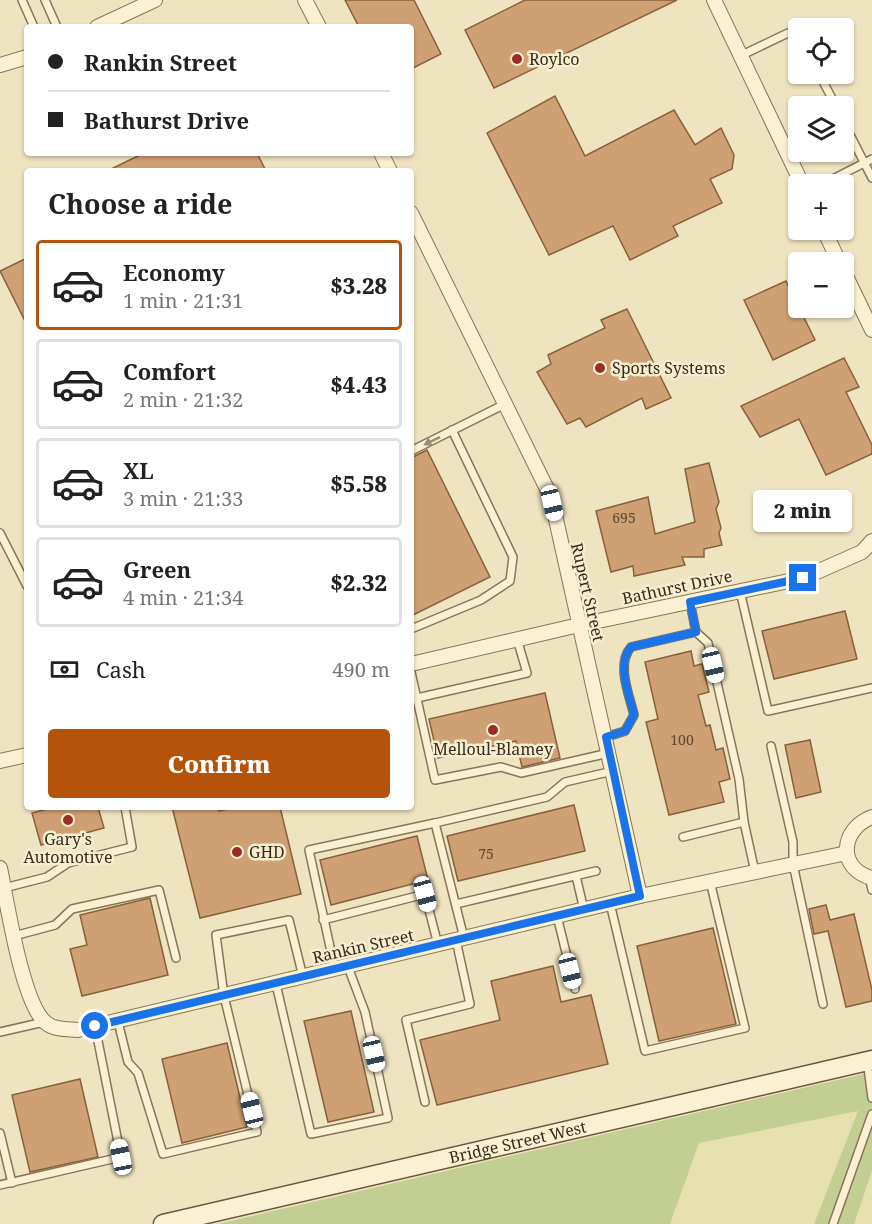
<!DOCTYPE html>
<meta charset="utf-8">
<style>
body{margin:0;font-family:"Noto Serif",serif;background:#f2f2f2;color:#222;height:100vh;display:flex;flex-direction:column;font-size:22px;white-space:nowrap}
*{box-sizing:border-box;margin:0}
p{font-size:20px;color:#767676}
.icon{flex:none;width:33px;height:33px;fill:none;stroke:currentColor;stroke-width:2;stroke-linecap:round;stroke-linejoin:round}
.map{position:relative;flex:1;overflow:hidden}
.details{position:absolute;left:24px;top:168px;width:390px;height:642px;display:flex;flex-direction:column;background:#fff;border-radius:6px;box-shadow:0 2px 4px #0004}
.details>*{flex:none}
.top-card{position:absolute;left:24px;top:24px;width:390px;height:132px;border-radius:6px;box-shadow:0 2px 4px #0004;display:grid;align-content:center;height:132px;padding:0 24px;background:#fff}
.tools{position:absolute;left:788px;top:18px;display:grid;gap:12px}
.tools a{display:grid;place-items:center;width:66px;height:66px;border-radius:6px;background:#fff;box-shadow:0 2px 4px #0004;font-size:30px}
.end{position:absolute;width:27px;height:27px;margin:-14px;border:8px solid #1a73e8;background:#fff;box-shadow:0 0 0 3px #fff}
.from{border-radius:50%}
.bubble{position:absolute;height:42px;border-radius:6px;background:#fff;box-shadow:0 2px 4px #0004;font-size:20px;font-weight:800;line-height:42px;text-align:center}
.car{position:absolute;width:18px;height:36px;margin:-18px -9px;border-radius:8px;box-shadow:0 0 4px 2px #0007;background:linear-gradient(#fff 24%,#345 0 40%,#fff 0 76%,#345 0 86%,#fff 0)}
.top-card b{display:flex;align-items:center;gap:21px;height:57px;font-size:22px}
.top-card b+b{border-top:2px solid #e0e0e0}
.top-card i{width:15px;height:15px;background:#222}
ul{padding:0;list-style:none}
li{display:flex;align-items:center;gap:18px;height:90px;margin:0 12px 9px;padding:0 12px;border:3px solid #e0e0e0;border-radius:6px}
li div{flex:1}
li b{display:block;font-size:22px}
li em{font-style:normal;font-weight:800}
li.on{border-color:#b45309}
li>.icon{width:54px;height:54px;stroke-width:1.5}
h2{padding:0 24px;font-size:27px;line-height:72px}
.pay{display:flex;align-items:center;gap:15px;height:66px;padding:0 24px;font-size:22px}
.pay p{margin-inline-start:auto}
.action{display:flex;gap:12px;margin-top:auto;padding:12px 24px}
.action a{flex:1;height:69px;border-radius:6px;background:#b45309;color:#fff;font-size:24px;font-weight:800;line-height:69px;text-align:center}
.map>svg:first-child{display:block}
.farmland{fill:#e5e0ad}
.green{fill:#c3ce93}
.building{fill:#cfa074;stroke:#89603c;stroke-width:1.5}
.lines{fill:none;stroke-linecap:round;stroke-linejoin:round}
.lane-casing{stroke:#897557;stroke-width:10}
.street-casing{stroke:#897557;stroke-width:16}
.secondary-casing{stroke:#6a563a;stroke-width:21}
.lane{stroke:#faf1d3;stroke-width:7}
.street{stroke:#faf1d3;stroke-width:14}
.secondary{stroke:#faf1d3;stroke-width:18}
.oneway{fill:#998e78}
.route{stroke:#1a73e8;stroke-width:8}
.poi-dot{fill:#9a2d25;stroke:#f6eecf;stroke-width:2}
.labels{text-anchor:middle;dominant-baseline:central;stroke-width:5;stroke-linejoin:round;paint-order:stroke}
.number-label{font-size:14px;fill:#5e4832}
.poi-label{font-size:16px;fill:#382b1c;stroke:#f6eecf;text-anchor:start}
.street-label{font-size:16px;fill:#382b1c;stroke:#f6eecf}
</style>
<div class="map">
<svg width="872" height="1224" viewBox="0 0 872 1224">
<rect width="100%" height="100%" fill="#efe4c0"/>
<g class="farmland">
<path d="M859 1110 814 1224H670L699 1143Z"/>
<path d="M872 1171V1224H854Z"/>
</g>
<path class="green" d="M872 1072V1171L854 1224H814L858 1111 699 1143 670 1224H217Z"/>
<g class="building">
<path d="M345 0H414L441 54 411 69V27H359Z"/>
<path d="M525 0H677L494 88 465 30Z"/>
<path d="M555 96 585 156 674 110 695 145 721 128 734 155 732 169 710 179 722 203 673 226 678 236 630 260 613 226 549 255 487 133Z"/>
<path d="M144 153H257L266 171H107Z"/>
<path d="M27 258V325L0 271Z"/>
<path d="M786 281 815 340 773 360 744 300Z"/>
<path d="M627 309 671 398 646 409 642 398 586 427 580 418 567 424 537 372 551 364 548 355 605 328 601 320Z"/>
<path d="M844 358 859 387 846 392 872 445V454L826 475 799 419 760 437 741 406Z"/>
<path d="M427 450 490 577 411 616V458Z"/>
<path d="M709 463 719 502 716 509 721 528 719 533 722 545 704 549V557H682L685 565 634 576 633 566 611 572 596 511 648 497 655 534 695 522 685 469Z"/>
<path d="M845 611 857 659 774 679 762 631Z"/>
<path d="M691 651 694 666 702 664 709 692 698 695 706 726 710 725 716 750 723 748 730 779 719 782 724 802 669 815 646 722 658 719 645 662Z"/>
<path d="M545 693 560 758 522 767 516 741 438 758 429 719Z"/>
<path d="M810 740 821 792 796 798 785 745Z"/>
<path d="M574 805 585 851 458 881 447 836Z"/>
<path d="M54 807H98L104 828 41 845 32 813Z"/>
<path d="M172 807H218L219 811 237 807H280L301 894 200 918Z"/>
<path d="M417 836 428 880 331 905 320 860Z"/>
<path d="M150 898 168 975 82 996 70 949 87 945 80 915Z"/>
<path d="M826 905 830 920 854 914 872 990V1001L846 1007 828 931 814 934 809 909Z"/>
<path d="M713 928 736 1024 659 1041 637 946Z"/>
<path d="M553 966 561 1002 591 995 608 1064 437 1105 420 1040 500 1020 491 981Z"/>
<path d="M351 1011 374 1112 328 1122 304 1021Z"/>
<path d="M227 1043 247 1127 182 1143 162 1059Z"/>
<path d="M80 1079 98 1157 30 1172 12 1095Z"/>
</g>
<g class="lines">
<g class="lane-casing">
<g id="lane">
<path d="M22 0 34 27"/>
<path d="M45 0 57 27"/>
<path d="M740 56 788 33 798 36"/>
<path d="M819 74 836 106"/>
<path d="M843 121 872 178"/>
<path d="M823 184 872 159"/>
<path d="M411 451 505 404"/>
<path d="M0 533 27 586"/>
<path d="M740 591 768 711 872 688"/>
<path d="M690 602 696 632 708 643 739 779 744 822 755 872"/>
<path d="M411 629 481 600 510 581 513 557 452 430"/>
<path d="M411 672 435 780 501 767 521 773 609 753"/>
<path d="M417 698 527 673 517 639"/>
<path d="M606 737 625 731 634 715C629 694 616 664 631 647L696 632"/>
<path d="M771 746 793 842V864L823 1004"/>
<path d="M683 837 744 822"/>
<path d="M576 876 584 910"/>
<path d="M869 877 872 890"/>
<path d="M4 888 47 877 68 863 132 847 125 807"/>
<path d="M610 903 645 1051 745 1028 710 881"/>
<path d="M456 904 596 871"/>
<path d="M557 916 575 989"/>
<path d="M323 920 425 894 438 945"/>
<path d="M14 936 55 925 72 909 159 890 176 958"/>
<path d="M464 938 435 823 547 797 565 782 613 771"/>
<path d="M335 970 309 850 435 823"/>
<path d="M276 984 311 1134 388 1118 365 1012 348 967"/>
<path d="M118 1022 128 1062 138 1073 163 1154 257 1132 224 996 216 935 289 920 303 977"/>
<path d="M0 1032 44 1022"/>
<path d="M867 1061 872 1098"/>
<path d="M425 1102 406 1020 470 1004 456 940"/>
<path d="M0 1133 12 1183"/>
<path d="M0 1185 121 1157 95 1026"/>
<path d="M833 1224 872 1114"/>
</g>
</g>
<g class="street-casing">
<g id="street">
<path d="M305 0 319 27"/>
<path d="M714 0 802 184"/>
<path d="M97 27 155 0"/>
<path d="M0 65 27 57"/>
<path d="M381 153 390 171"/>
<path d="M411 213 551 497 640 896"/>
<path d="M824 230 839 262"/>
<path d="M843 270 872 330"/>
<path d="M411 664 579 625 803 578 862 552 872 541"/>
<path d="M0 761 27 755"/>
<path d="M872 817C840 829 837 869 872 878"/>
<path d="M0 868C7 901 22 1004 46 1023 55 1030 67 1029 78 1030L640 896 847 853"/>
</g>
</g>
<g class="secondary-casing">
<g id="secondary">
<path id="s1" d="M163 1224 872 1060"/>
</g>
</g>
<use href="#lane" class="lane"/>
<use href="#street" class="street"/>
<use href="#secondary" class="secondary"/>
</g>
<defs><path id="oneway-solid" d="M-6-.8H1V-3.2L6.5 0L1 3.2V.8H-6Z" transform="scale(1.5)"/></defs>
<use class="oneway" href="#oneway-solid" transform="translate(432 441) rotate(154)"/>
<g class="lines">
<path class="route" d="M95 1026 640 896 606 737 625 731 634 715C629 694 616 664 631 647L696 632 690 602 803 578"/>
</g>
<g class="poi-dot">
<circle cx="517" cy="59" r="6"/>
<circle cx="600" cy="368" r="6"/>
<circle cx="493" cy="730" r="6"/>
<circle cx="68" cy="820" r="6"/>
<circle cx="237" cy="852" r="6"/>
</g>
<g class="labels">
<g class="number-label">
<text x="624" y="517">695</text>
<text x="682" y="739">100</text>
<text x="486" y="853">75</text>
</g>
<g class="poi-label">
<text x="529" y="59">Roylco</text>
<text x="612" y="368">Sports Systems</text>
<text x="493" y="749" text-anchor="middle">Melloul-Blamey</text>
<text x="68" y="839" text-anchor="middle">Gary's<tspan x="68" dy="18">Automotive</tspan></text>
<text x="249" y="852">GHD</text>
</g>
<g class="street-label">
<text transform="translate(677 587) rotate(-12)">Bathurst Drive</text>
<text transform="translate(588 592) rotate(77)">Rupert Street</text>
<text transform="translate(363 946) rotate(-13)">Rankin Street</text>
<text stroke="none"><textPath href="#s1" startOffset="364">Bridge Street West</textPath></text>
</g>
</g>
</svg>
<div class="tools">
<a><svg class="icon" aria-label="locate" viewBox="0 0 24 24"><circle cx="12" cy="12" r="6"/><path d="M12 2v4M12 18v4M2 12h4M18 12h4"/></svg></a>
<a><svg class="icon" aria-label="layers" viewBox="0 0 24 24"><path d="M12 4l9 5-9 5-9-5zM3 14l9 5 9-5"/></svg></a>
<a>+</a>
<a>−</a>
</div>
<i class="end from" style="left:95px;top:1026px"></i>
<i class="end" style="left:803px;top:578px"></i>
<div class="bubble" style="left:753px;top:490px;width:99px">2 min</div>
<i class="car" style="left:552px;top:503px;rotate:167deg"></i>
<i class="car" style="left:713px;top:665px;rotate:167deg"></i>
<i class="car" style="left:425px;top:894px;rotate:165deg"></i>
<i class="car" style="left:570px;top:971px;rotate:166deg"></i>
<i class="car" style="left:374px;top:1054px;rotate:167deg"></i>
<i class="car" style="left:252px;top:1110px;rotate:346deg"></i>
<i class="car" style="left:121px;top:1157px;rotate:349deg"></i>
<div class="top-card">
<b><i class="from"></i>Rankin Street</b>
<b><i></i>Bathurst Drive</b>
</div>
<section class="details">
<h2>Choose a ride</h2>
<ul>
<li class="on"><svg class="icon" aria-label="car" viewBox="0 0 24 24"><path d="M5 17H2v-5l4-1 3-4h7l3 4 3 1v5h-3M9 17h6M6 11h13"/><circle cx="7" cy="17" r="2"/><circle cx="17" cy="17" r="2"/></svg><div><b>Economy</b><p>1 min · 21:31</p></div><em>$3.28</em></li>
<li><svg class="icon" aria-label="car" viewBox="0 0 24 24"><path d="M5 17H2v-5l4-1 3-4h7l3 4 3 1v5h-3M9 17h6M6 11h13"/><circle cx="7" cy="17" r="2"/><circle cx="17" cy="17" r="2"/></svg><div><b>Comfort</b><p>2 min · 21:32</p></div><em>$4.43</em></li>
<li><svg class="icon" aria-label="car" viewBox="0 0 24 24"><path d="M5 17H2v-5l4-1 3-4h7l3 4 3 1v5h-3M9 17h6M6 11h13"/><circle cx="7" cy="17" r="2"/><circle cx="17" cy="17" r="2"/></svg><div><b>XL</b><p>3 min · 21:33</p></div><em>$5.58</em></li>
<li><svg class="icon" aria-label="car" viewBox="0 0 24 24"><path d="M5 17H2v-5l4-1 3-4h7l3 4 3 1v5h-3M9 17h6M6 11h13"/><circle cx="7" cy="17" r="2"/><circle cx="17" cy="17" r="2"/></svg><div><b>Green</b><p>4 min · 21:34</p></div><em>$2.32</em></li>
</ul>
<div class="pay"><svg class="icon" aria-label="cash" viewBox="0 0 24 24"><path d="M3 7h18v10H3z"/><circle cx="12" cy="12" r="2"/></svg>Cash<p>490 m</p></div>
<div class="action"><a>Confirm</a></div>
</section>
</div>
